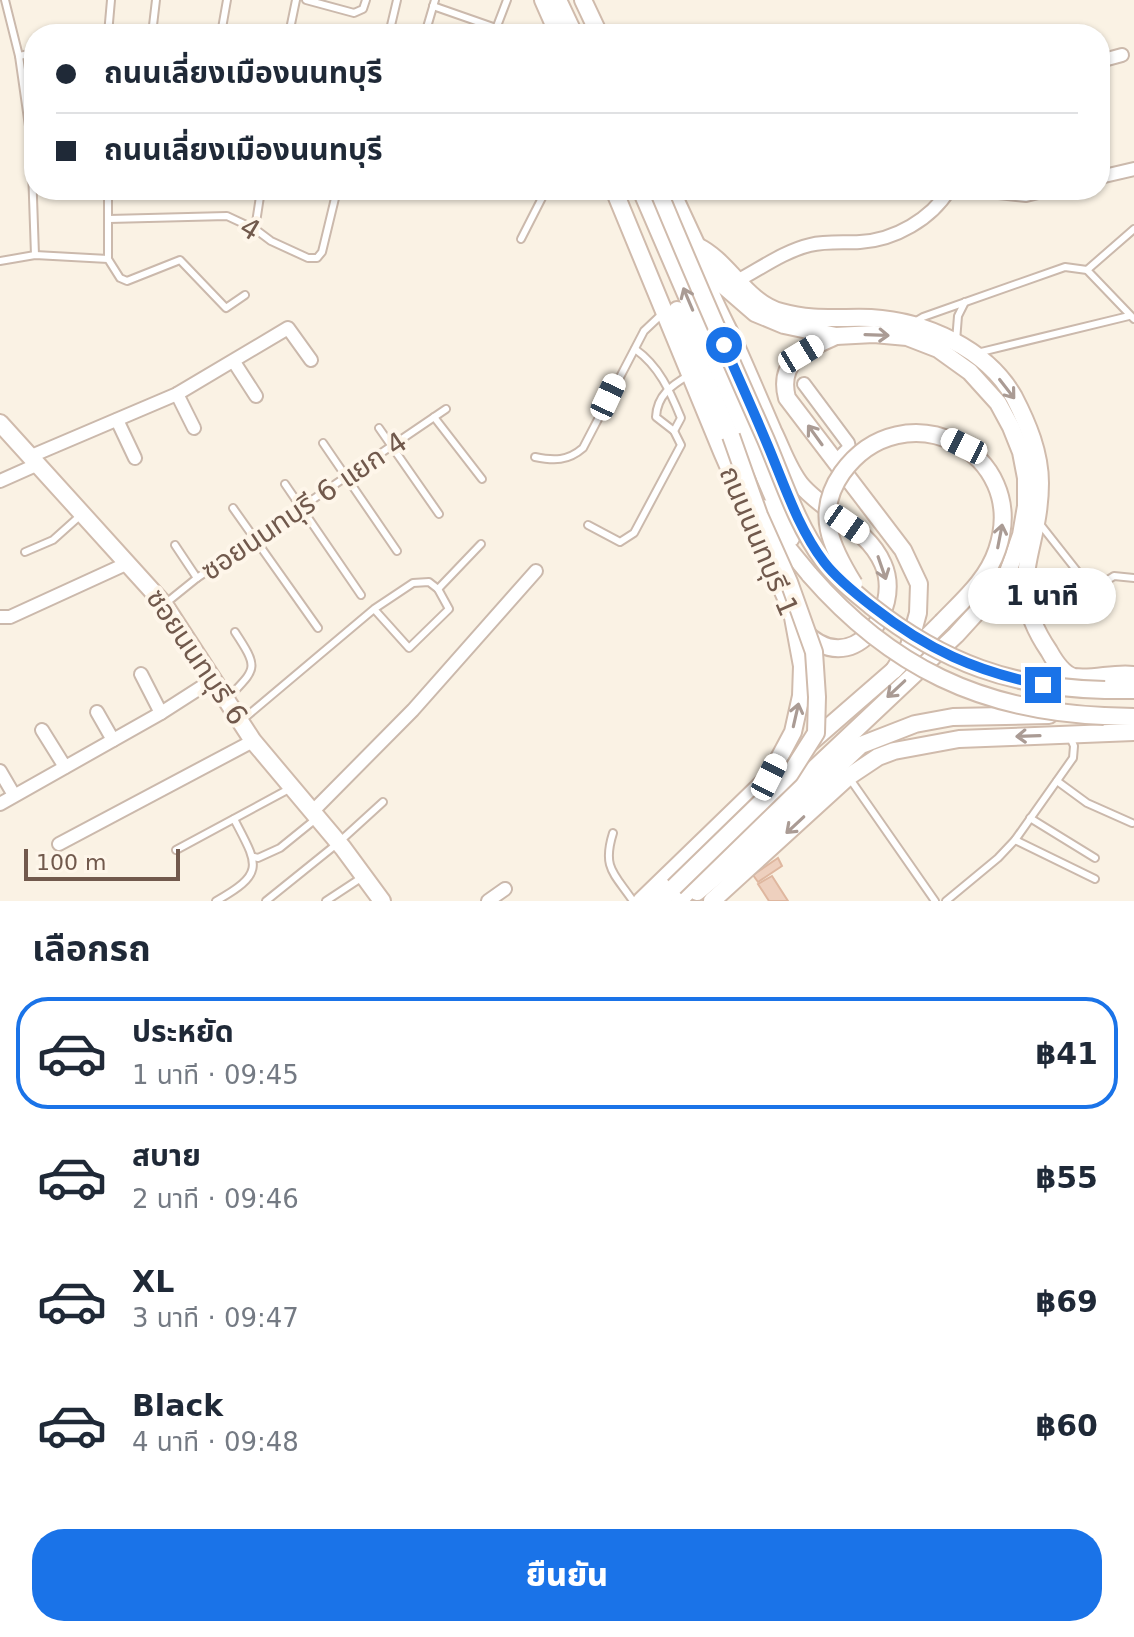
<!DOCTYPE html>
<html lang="th">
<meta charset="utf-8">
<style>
body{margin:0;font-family:"DejaVu Sans","Noto Sans Thai",sans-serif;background:#f6f6f7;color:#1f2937;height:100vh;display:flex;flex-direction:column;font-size:30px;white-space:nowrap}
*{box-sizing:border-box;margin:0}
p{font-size:26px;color:#747a83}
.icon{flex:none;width:44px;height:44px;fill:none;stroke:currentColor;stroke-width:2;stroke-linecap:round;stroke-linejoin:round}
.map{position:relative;height:901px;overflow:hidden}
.details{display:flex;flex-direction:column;background:#fff;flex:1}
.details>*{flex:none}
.hud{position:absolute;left:24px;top:24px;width:1086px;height:176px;border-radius:32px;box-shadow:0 2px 6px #0004;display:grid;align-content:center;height:176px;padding:0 32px;background:#fff}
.scale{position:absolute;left:24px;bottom:20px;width:156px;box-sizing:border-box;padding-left:8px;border:4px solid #71594c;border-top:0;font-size:22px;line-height:28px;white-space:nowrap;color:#71594c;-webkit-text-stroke:6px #fef6ea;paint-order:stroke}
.end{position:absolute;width:36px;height:36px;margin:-18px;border:10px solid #1a73e8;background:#fff;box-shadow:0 0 0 4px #fff}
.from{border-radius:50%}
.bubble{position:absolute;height:56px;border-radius:28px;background:#fff;box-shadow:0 2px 6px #0004;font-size:26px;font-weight:800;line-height:56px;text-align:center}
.car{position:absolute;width:24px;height:48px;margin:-24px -12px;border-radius:10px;box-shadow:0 0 6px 2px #0007;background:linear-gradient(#fff 24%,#345 0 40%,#fff 0 76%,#345 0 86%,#fff 0)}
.hud b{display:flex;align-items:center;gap:28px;height:76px;font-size:30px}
.hud b+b{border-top:2px solid #e0e1e3}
.hud i{width:20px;height:20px;background:#1f2937}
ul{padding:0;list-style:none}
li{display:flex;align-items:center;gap:24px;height:112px;margin:0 16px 12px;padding:0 16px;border:4px solid transparent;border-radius:32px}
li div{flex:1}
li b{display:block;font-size:30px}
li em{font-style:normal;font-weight:800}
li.selected{border-color:#1a73e8}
li>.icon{width:72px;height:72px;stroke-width:1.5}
h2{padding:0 32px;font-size:36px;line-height:96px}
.primary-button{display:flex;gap:16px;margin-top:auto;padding:16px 32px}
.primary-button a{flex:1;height:92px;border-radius:32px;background:#1a73e8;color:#fff;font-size:32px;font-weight:800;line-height:92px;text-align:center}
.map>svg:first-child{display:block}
.building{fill:#eed0be;stroke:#dfb79f;stroke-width:2}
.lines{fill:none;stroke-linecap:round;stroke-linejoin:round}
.lane-casing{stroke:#cbb9ac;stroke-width:10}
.street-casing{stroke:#cbb9ac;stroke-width:16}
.secondary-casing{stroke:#d0bbac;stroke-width:20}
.lane{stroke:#fff;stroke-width:6}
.street{stroke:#fff;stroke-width:12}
.secondary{stroke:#fff;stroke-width:16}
.secondary-bridge-casing{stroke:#d0bbac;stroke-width:20;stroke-linecap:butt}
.secondary-bridge{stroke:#fff;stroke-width:16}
.oneway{stroke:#aa9b94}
.route{stroke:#1a73e8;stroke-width:10}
.labels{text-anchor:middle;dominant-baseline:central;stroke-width:8;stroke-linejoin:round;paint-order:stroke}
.street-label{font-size:28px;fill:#71594c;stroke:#fef6ea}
</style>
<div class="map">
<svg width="1134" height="901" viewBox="0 0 1134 901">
<rect width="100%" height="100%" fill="#faf2e4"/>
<g class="building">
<path d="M778 858 782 866 758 882 753 875Z"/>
<path d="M772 876 788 901H769L758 884Z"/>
</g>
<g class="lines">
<g class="lane-casing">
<g id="lane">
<path d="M5 0 19 56 31 140 35 255"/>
<path d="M306 0 354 13 363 9 366 0"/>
<path d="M433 6 496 28"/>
<path d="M108 34 111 0"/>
<path d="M152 34 156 0"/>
<path d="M221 34 227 0"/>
<path d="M289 34 296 0"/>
<path d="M389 34 397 0"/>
<path d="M425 34 435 0"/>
<path d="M494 34 507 0"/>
<path d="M19 56 34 53"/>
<path d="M108 190V259"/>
<path d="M109 219 227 216 255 229 271 241 308 258H317L322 252 337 190"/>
<path d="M255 229 261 190"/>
<path d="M521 239 546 190"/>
<path d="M0 261 35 255 108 259 120 278 127 281 180 260 226 308 245 295"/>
<path d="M1087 270 1134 229"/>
<path d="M913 323 923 317 1065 267 1087 270 1134 319"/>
<path d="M956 341 958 316 965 302"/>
<path d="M635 349C659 366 670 391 681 418L674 431"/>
<path d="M977 353 1129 316"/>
<path d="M434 417 482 479"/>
<path d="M379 428 439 514"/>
<path d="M323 443 397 551"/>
<path d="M535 457C554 461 568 461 583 448L644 331 662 314"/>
<path d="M285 484 361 595"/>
<path d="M233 508 318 628"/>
<path d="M1040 524 1092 590 1114 576 1134 578"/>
<path d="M588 525 620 542 634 533 681 445 674 431 656 417C657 395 672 385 689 375"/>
<path d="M175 545 197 578"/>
<path d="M25 552 53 540 82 514"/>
<path d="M438 589 481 544"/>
<path d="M166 603 197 578 446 409"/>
<path d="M227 699C256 668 260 670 235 632"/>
<path d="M241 721 374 609 413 583 429 582 438 589 449 609 409 648 374 609"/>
<path d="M850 779 935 901"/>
<path d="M1057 781 1087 803 1132 823"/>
<path d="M1030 818 1095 858"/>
<path d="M613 833C602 868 614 873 633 901"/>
<path d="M1015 840 1095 879"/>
<path d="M176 850 289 789"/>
<path d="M254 857 258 858 280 848 317 818"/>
<path d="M216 901C266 873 258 865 234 819"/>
<path d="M266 901 338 843 383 802"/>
<path d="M326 901 361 878"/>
<path d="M946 901 998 858 1015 840 1073 758 1074 746 1069 735"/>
</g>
</g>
<g class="street-casing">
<g id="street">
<path d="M1100 61 1122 55"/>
<path d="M1100 177 1134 169"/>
<path d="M981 190 1026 195 1046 190"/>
<path d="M737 281C760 269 784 251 810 245 826 241 843 243 860 242 895 240 931 219 949 190"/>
<path d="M234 362 256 396"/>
<path d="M804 384 848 443 849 448 835 462"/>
<path d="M177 394 194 428"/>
<path d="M117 420 135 458"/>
<path d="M29 457 177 394 288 328 311 360"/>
<path d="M0 481 36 465"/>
<path d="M0 617H10L128 563"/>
<path d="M141 674 161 713"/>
<path d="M97 712 113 740"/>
<path d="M42 730 65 767"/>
<path d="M0 771 14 795"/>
<path d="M0 804 161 713 214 679"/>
<path d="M312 812 413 710 536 571"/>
<path d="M59 844 253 741"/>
<path d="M488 901 505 889"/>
</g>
</g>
<g class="secondary-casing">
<g id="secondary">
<path d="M543 0 558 34"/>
<path d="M558 0 574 34"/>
<path d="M583 0 599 34"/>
<path d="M614 190 722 452 792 612 802 666 801 696 793 732 769 777 641 901"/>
<path d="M641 190 791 538"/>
<path d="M671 190 697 246 703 268 755 313 784 325 836 336 874 334 907 337 938 349 970 372 998 403 1011 427 1021 452 1026 478V506L1021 535 1007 575 997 590 956 635 710 867 679 901"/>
<path d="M697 246C729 261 745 302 781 312 811 321 841 317 871 318 925 321 987 349 1014 397 1028 424 1040 453 1040 483 1040 554 1002 582 1049 651 1054 660 1062 674 1074 677 1093 680 1115 672 1134 675"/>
<path d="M703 269C709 296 726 323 737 348 749 375 761 403 773 431 782 449 788 469 801 485 826 514 868 528 883 564 904 611 850 682 803 630"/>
<path d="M677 310 735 447"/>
<path d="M836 336C807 349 777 360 787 398L903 550 919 584 918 613 909 646 894 670"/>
<path d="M0 423 164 604 253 741 343 848 382 901"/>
<path d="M763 508 782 541 810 575"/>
<path d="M1105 690H1134"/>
<path d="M1104 716 1134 717"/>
<path d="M810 743 894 670 942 622"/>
<path d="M697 892 751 847 861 745 915 724 953 717 1049 715"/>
<path d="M660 901 674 887"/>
<path d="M712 901 848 777 878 757 894 751 959 739 1134 732"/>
</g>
</g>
<use href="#lane" class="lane"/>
<use href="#street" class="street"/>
<use href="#secondary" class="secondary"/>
<g class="secondary-bridge-casing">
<g id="secondary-bridge">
<path d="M658 190C693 274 729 357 766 440 783 480 797 525 823 560 836 578 854 592 871 606 943 663 1013 688 1105 690"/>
<path d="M810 575C890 667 982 711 1104 716"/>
<path d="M854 584C831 547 814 513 842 473 903 388 1031 451 997 550 987 580 963 600 942 622"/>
<path d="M674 887 790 774 816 733 817 697 814 652 789 582 759 515 731 436"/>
</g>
</g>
<use href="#secondary-bridge" class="secondary-bridge"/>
</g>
<defs><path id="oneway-shaft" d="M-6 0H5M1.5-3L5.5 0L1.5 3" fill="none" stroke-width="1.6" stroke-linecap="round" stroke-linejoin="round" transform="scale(2)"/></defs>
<g class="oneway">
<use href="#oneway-shaft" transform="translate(688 299) rotate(-113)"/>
<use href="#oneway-shaft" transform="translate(877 335) rotate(2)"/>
<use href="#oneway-shaft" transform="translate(1007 389) rotate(52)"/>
<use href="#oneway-shaft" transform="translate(815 435) rotate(-126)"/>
<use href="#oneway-shaft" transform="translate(1000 536) rotate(-79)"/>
<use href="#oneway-shaft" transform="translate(882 568) rotate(71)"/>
<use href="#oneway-shaft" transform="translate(896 689) rotate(137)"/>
<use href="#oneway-shaft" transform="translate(796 715) rotate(-77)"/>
<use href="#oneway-shaft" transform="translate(1028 736) rotate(178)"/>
<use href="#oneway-shaft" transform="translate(795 825) rotate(137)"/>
</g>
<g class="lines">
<path class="route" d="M724 345C739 379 754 412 768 446 784 484 798 528 824 562 837 579 856 594 873 607 928 650 975 671 1043 685"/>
</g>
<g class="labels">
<g class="street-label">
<text transform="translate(250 229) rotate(31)">4</text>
<text transform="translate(304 506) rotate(-34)">ซอยนนทบุรี 6 แยก 4</text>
<text transform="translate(759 541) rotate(67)">ถนนนนทบุรี 1</text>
<text transform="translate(197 657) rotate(56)">ซอยนนทบุรี 6</text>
</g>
</g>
</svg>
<div class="scale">100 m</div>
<i class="end from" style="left:724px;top:345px"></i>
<i class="end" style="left:1043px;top:685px"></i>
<div class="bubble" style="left:968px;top:568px;width:148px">1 นาที</div>
<i class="car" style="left:801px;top:354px;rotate:59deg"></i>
<i class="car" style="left:608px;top:397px;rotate:25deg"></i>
<i class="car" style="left:964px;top:446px;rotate:296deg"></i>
<i class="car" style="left:847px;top:524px;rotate:125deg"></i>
<i class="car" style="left:769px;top:777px;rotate:27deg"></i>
<div class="hud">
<b><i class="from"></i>ถนนเลี่ยงเมืองนนทบุรี</b>
<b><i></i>ถนนเลี่ยงเมืองนนทบุรี</b>
</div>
</div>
<section class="details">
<h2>เลือกรถ</h2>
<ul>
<li class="selected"><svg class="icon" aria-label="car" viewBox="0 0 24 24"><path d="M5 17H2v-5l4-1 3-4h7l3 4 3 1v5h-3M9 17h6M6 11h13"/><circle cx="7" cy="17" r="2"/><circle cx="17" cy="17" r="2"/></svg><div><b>ประหยัด</b><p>1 นาที · 09:45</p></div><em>฿41</em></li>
<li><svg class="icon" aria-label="car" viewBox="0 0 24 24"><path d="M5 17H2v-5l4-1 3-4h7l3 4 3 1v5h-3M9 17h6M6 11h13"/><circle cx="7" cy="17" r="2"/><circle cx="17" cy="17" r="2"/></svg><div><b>สบาย</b><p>2 นาที · 09:46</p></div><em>฿55</em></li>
<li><svg class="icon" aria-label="car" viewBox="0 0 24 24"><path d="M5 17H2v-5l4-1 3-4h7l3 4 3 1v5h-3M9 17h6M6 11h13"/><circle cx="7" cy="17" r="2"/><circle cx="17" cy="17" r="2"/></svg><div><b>XL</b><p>3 นาที · 09:47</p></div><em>฿69</em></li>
<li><svg class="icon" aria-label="car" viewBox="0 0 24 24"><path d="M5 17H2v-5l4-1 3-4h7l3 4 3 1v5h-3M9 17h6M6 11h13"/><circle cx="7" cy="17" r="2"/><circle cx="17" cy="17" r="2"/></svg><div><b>Black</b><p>4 นาที · 09:48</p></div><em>฿60</em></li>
</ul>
<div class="primary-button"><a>ยืนยัน</a></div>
</section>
